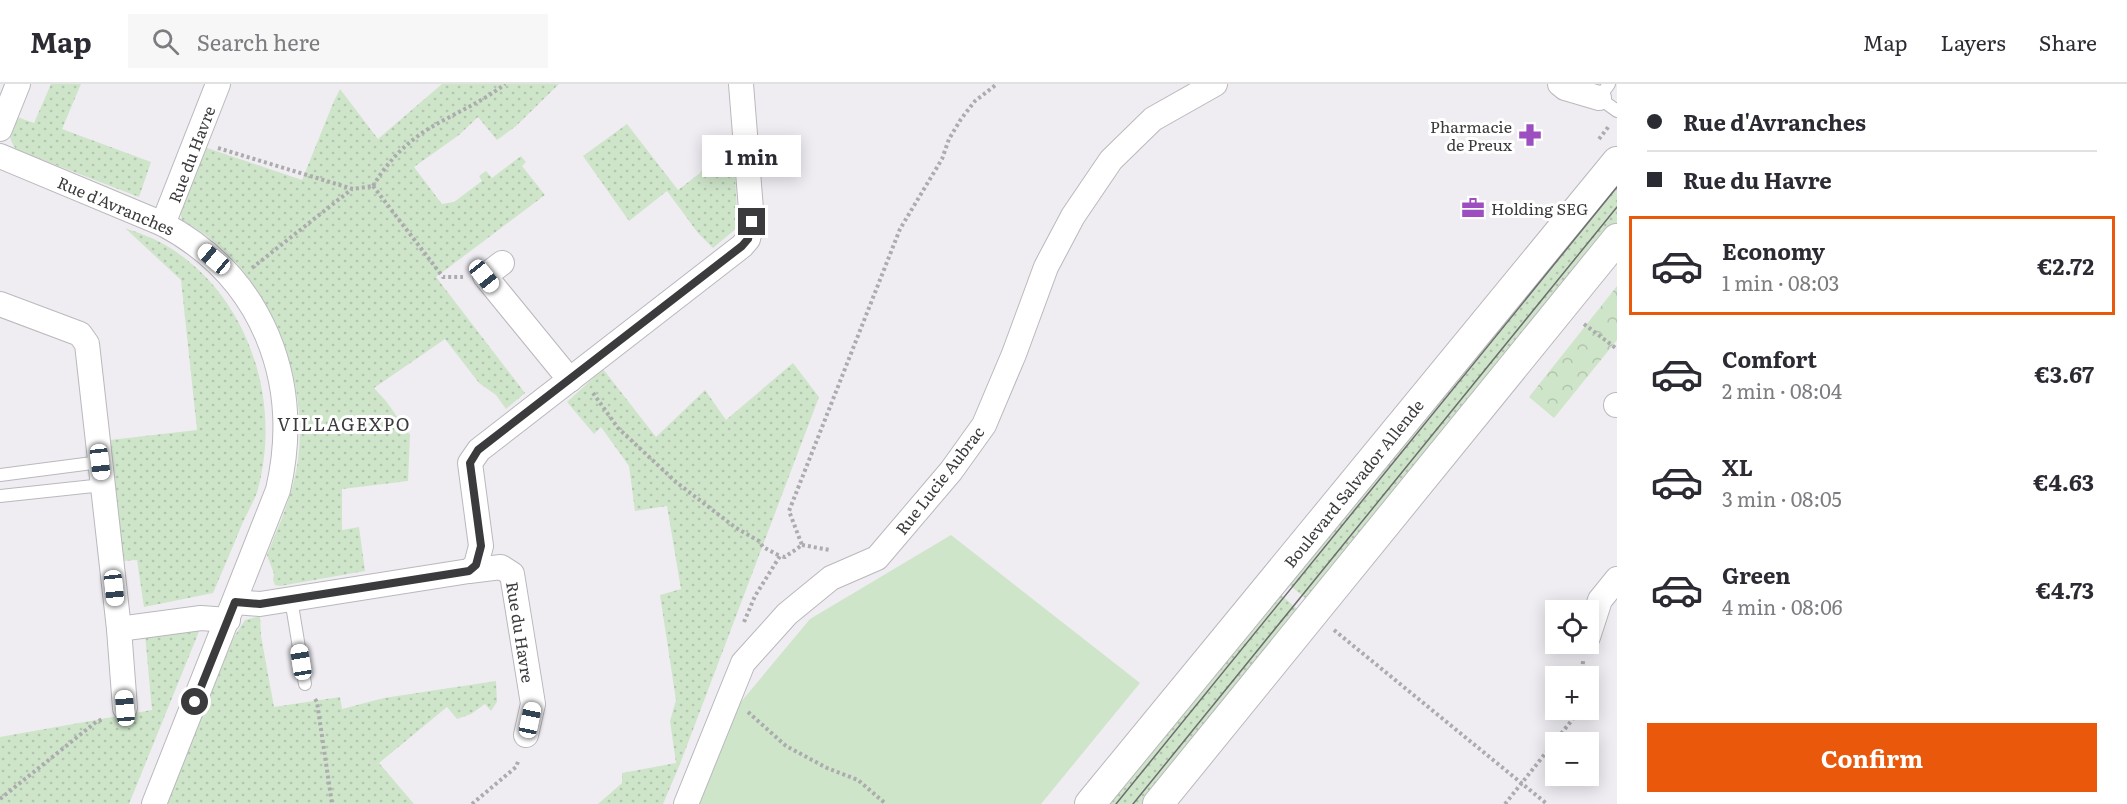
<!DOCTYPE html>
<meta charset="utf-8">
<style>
body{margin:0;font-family:Literata,serif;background:#f7f7f7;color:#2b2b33;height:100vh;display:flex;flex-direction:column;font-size:22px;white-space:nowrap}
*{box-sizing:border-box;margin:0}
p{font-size:20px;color:#7c7c81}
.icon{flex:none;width:33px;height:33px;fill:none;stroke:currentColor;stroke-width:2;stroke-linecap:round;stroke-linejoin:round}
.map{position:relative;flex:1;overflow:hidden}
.sheet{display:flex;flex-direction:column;background:#fff;width:510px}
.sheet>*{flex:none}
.hud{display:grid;align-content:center;height:132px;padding:0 30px;background:#fff}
.fabs{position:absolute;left:1545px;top:516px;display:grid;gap:12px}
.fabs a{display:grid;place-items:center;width:54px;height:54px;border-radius:0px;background:#fff;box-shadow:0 3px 15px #0003;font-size:30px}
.end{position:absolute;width:27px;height:27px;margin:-14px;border:8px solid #3b3a3c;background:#fff;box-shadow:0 0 0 3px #fff}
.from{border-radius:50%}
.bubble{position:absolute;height:42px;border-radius:0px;background:#fff;box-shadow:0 3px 15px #0003;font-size:20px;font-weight:700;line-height:42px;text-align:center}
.car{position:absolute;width:18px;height:36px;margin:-18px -9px;border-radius:8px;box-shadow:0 0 4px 2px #0007;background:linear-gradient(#fff 24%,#345 0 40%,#fff 0 76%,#345 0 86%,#fff 0)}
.hud b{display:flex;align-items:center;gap:21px;height:57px;font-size:22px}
.hud b+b{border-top:2px solid #e1e1e2}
.hud i{width:15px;height:15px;background:#2b2b33}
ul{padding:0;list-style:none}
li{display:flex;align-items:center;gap:18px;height:99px;margin:0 12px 9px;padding:0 18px;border:3px solid transparent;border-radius:0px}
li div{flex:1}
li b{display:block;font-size:22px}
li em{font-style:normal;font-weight:700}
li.on{border-color:#ea580c}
li>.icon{width:54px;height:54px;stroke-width:1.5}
.cta{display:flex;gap:12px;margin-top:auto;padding:12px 30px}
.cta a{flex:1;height:69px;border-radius:0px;background:#ea580c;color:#fff;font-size:24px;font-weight:700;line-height:69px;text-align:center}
header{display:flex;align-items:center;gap:36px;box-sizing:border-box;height:84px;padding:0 30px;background:#fff;border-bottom:2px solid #e1e1e2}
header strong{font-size:28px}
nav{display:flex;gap:33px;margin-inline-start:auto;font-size:21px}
.search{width:420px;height:54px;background:#f7f7f7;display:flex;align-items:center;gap:15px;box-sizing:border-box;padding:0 21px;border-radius:0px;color:#7c7c81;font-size:22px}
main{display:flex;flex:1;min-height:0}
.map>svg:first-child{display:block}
.grass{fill:url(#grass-dots)}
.park{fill:url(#park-crowns)}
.garden{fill:#cee5ca}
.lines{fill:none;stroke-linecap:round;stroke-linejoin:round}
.service-casing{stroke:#bab8bd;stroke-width:14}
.minor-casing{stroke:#bab8bd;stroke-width:26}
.tertiary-casing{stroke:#bab8bd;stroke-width:32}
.path{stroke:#acabae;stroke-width:4;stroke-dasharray:3 3;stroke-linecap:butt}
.service{stroke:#fff;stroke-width:12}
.minor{stroke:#fff;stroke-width:24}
.tertiary{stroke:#fff;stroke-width:30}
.tram{stroke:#6f6d70;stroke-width:1.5}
.route{stroke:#3b3a3c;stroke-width:8}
.labels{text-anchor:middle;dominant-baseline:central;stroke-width:6;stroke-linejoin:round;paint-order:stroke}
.poi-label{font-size:16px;fill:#3b3a3c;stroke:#fff;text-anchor:end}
.street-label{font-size:16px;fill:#3b3a3c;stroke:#fff}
.neighbourhood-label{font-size:18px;letter-spacing:1.5px;fill:#3b3a3c;stroke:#fff}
</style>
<header>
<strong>Map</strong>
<div class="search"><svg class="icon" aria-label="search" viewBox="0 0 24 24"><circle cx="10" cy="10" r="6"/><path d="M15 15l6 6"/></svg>Search here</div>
<nav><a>Map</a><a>Layers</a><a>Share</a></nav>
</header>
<main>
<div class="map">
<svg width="1617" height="720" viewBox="0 0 1617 720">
<defs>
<pattern id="grass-dots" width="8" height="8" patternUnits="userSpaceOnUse" patternTransform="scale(1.5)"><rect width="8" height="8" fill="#cee5ca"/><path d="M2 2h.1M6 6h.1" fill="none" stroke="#b2c5ae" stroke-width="1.8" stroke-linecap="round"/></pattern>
<pattern id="park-crowns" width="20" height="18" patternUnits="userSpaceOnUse" patternTransform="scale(1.5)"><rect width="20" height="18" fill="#cee5ca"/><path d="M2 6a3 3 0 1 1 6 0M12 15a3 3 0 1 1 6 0" fill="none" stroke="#b2c5ae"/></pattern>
</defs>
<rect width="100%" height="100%" fill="#efedf2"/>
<g class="grass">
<path d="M51 0H81L62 45 151 78 139 113 17 66C7 54 9 46 14 32L34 39Z"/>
<path d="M442 0H559L516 42 497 56 478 33 459 51 414 83 442 120 454 118 482 97 479 92 486 87 492 94 521 72 526 78 522 82 545 111 436 193 525 309 506 325 496 311 479 299 445 255 374 304 386 317 410 351 408 397 342 405V446L359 443 365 487 280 502 275 501 273 496 274 490 267 471C281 436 296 404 299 366 307 282 260 175 182 137L179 121 204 63 302 96 334 17 340 5 378 55Z"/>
<path d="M627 40 678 106 700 89 705 81 733 57 738 143 713 164 698 149 667 107 629 137 583 72Z"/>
<path d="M1617 87V139L1309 517 1283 496Z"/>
<path d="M125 144C139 149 154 154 167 162 248 211 282 315 258 405 255 416 248 427 243 438 233 462 223 486 213 509L144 523 137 476 121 477 110 356 197 346 181 196Z"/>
<path d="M793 279 819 313 680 680 663 720H598L622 699V689L676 679 670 637 676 616 660 511 681 505 667 422 635 427 629 382 601 343 594 350 567 318 603 285 656 353 705 306 726 336Z"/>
<path d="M1275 506 1301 528 1144 720H1101Z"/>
<path d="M260 532 261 552 274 623 340 613 342 625 384 614 496 597 497 618 491 627 485 620 471 630 457 635 447 623 379 679 414 720H167L232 556 245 536Z"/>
<path d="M200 545 129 720H0V653L152 626 145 550Z"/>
</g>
<path class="park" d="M1617 202V256L1554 334 1529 313Z"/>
<path class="garden" d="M951 451 1140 599 1041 720H695L735 625 810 535Z"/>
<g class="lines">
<g class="service-casing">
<g id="service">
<path d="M1609 0 1599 14 1617 27"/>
<path d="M0 391 100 378"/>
<path d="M0 412 103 401"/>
<path d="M291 515 305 600"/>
</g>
</g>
<g class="minor-casing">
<g id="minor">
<path d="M1560 0 1565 4 1599 14"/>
<path d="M0 45 18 0"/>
<path d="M0 72 163 140C263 193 303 297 278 406L154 720"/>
<path d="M163 140 218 0"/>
<path d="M502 179 485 192 570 296"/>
<path d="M0 220 80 250 87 260 119 545 125 624"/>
<path d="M1616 321H1617"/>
<path d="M469 487 501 483 512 490 533 620 526 651"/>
<path d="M235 518 260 520 469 487 476 481 481 462 470 379 479 366 742 162 748 155 752 138 741 0"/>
<path d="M119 545 201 534 228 536"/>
<path d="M1588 553 1600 516 1617 495"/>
<path d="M686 720 743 579 787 530 831 494 877 474 951 387 984 341 1014 270 1046 183 1073 132 1111 76 1153 35 1215 0"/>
</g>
</g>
<g class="tertiary-casing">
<g id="tertiary">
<path d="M1090 720 1617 78"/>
<path d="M1158 720 1617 155"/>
</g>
</g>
<g class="path">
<path d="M1599 55 1609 42"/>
<path d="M218 64 353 105 373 102"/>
<path d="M373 102C391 72 413 52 444 36 466 24 486 15 505 0"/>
<path d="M373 102 443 193H463"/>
<path d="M252 184 352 105"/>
<path d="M1584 240 1617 265"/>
<path d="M593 309 618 344 676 398 736 444 759 457 763 463 780 472"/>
<path d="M802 461 830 466"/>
<path d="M744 538 755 512 780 472 785 473 802 461 789 427 900 145 942 75 949 55 961 35 975 17 997 0"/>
<path d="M1334 546 1547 720"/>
<path d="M1582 592 1583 577"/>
<path d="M315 615 317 618 332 720"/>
<path d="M748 628 786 662 827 684 858 696 886 720"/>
<path d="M0 715 96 638 103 635"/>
<path d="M472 720 516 683 519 675"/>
<path d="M1505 720 1580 626"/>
</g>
<use href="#service" class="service"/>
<use href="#minor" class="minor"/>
<use href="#tertiary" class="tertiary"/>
<g class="tram">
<path d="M1116 720 1617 103"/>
<path d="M1133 720 1617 123"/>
</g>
</g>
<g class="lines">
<path class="route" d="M195 618 235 518 260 520 469 487 476 481 481 462 470 379 478 366 742 162 748 155 752 138"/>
</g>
<defs>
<g id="pharmacy-bare" transform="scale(1.8)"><path d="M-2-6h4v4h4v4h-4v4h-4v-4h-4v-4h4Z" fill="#9d4fc0" stroke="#fff" stroke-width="2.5" paint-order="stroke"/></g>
<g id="office-bare" transform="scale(1.8)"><path d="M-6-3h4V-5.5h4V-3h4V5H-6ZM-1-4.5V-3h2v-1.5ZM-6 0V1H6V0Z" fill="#9d4fc0" stroke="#fff" stroke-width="2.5" paint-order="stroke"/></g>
</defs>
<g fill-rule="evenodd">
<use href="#pharmacy-bare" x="1530" y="51"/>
<use href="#office-bare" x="1473" y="124"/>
</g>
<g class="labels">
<g class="poi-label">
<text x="1512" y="42">Pharmacie<tspan x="1512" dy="18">de Preux</tspan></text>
<text x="1491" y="124" text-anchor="start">Holding SEG</text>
</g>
<g class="street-label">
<text transform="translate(191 70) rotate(-69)">Rue du Havre</text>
<text transform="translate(116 121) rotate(23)">Rue d'Avranches</text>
<text transform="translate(939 396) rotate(-52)">Rue Lucie Aubrac</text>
<text transform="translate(1353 399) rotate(-51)">Boulevard Salvador Allende</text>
<text transform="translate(521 548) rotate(81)">Rue du Havre</text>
</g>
<g class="neighbourhood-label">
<text x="344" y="339">VILLAGEXPO</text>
</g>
</g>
</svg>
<div class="fabs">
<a><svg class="icon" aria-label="locate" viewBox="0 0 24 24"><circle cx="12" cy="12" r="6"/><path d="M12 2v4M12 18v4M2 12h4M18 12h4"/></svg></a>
<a>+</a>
<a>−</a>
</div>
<i class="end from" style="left:195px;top:618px"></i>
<i class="end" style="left:752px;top:138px"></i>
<div class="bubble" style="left:702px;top:51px;width:99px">1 min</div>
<i class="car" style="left:214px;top:175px;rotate:310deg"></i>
<i class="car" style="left:484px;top:192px;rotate:141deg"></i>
<i class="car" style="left:100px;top:378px;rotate:173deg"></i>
<i class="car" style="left:114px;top:504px;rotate:174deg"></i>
<i class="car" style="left:301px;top:578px;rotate:351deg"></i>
<i class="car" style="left:125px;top:624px;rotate:355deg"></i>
<i class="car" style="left:530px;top:636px;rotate:12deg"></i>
</div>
<section class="sheet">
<div class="hud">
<b><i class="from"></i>Rue d'Avranches</b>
<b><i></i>Rue du Havre</b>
</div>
<ul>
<li class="on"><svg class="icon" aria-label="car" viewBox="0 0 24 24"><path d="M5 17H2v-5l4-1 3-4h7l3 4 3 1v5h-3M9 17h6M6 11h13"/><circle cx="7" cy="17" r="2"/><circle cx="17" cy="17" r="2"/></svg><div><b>Economy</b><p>1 min · 08:03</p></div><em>€2.72</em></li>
<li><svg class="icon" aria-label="car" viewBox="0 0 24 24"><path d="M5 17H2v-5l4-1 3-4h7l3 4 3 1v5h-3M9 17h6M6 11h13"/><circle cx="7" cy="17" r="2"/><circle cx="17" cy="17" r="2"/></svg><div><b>Comfort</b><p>2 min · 08:04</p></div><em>€3.67</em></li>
<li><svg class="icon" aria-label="car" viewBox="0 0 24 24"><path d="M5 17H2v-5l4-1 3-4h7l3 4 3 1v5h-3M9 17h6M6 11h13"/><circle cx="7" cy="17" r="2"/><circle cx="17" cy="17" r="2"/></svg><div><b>XL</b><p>3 min · 08:05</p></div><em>€4.63</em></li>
<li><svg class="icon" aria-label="car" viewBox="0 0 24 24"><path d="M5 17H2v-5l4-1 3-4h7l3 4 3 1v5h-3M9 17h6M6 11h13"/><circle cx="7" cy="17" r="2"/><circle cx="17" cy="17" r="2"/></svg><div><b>Green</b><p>4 min · 08:06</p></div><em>€4.73</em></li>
</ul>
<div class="cta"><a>Confirm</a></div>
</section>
</main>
